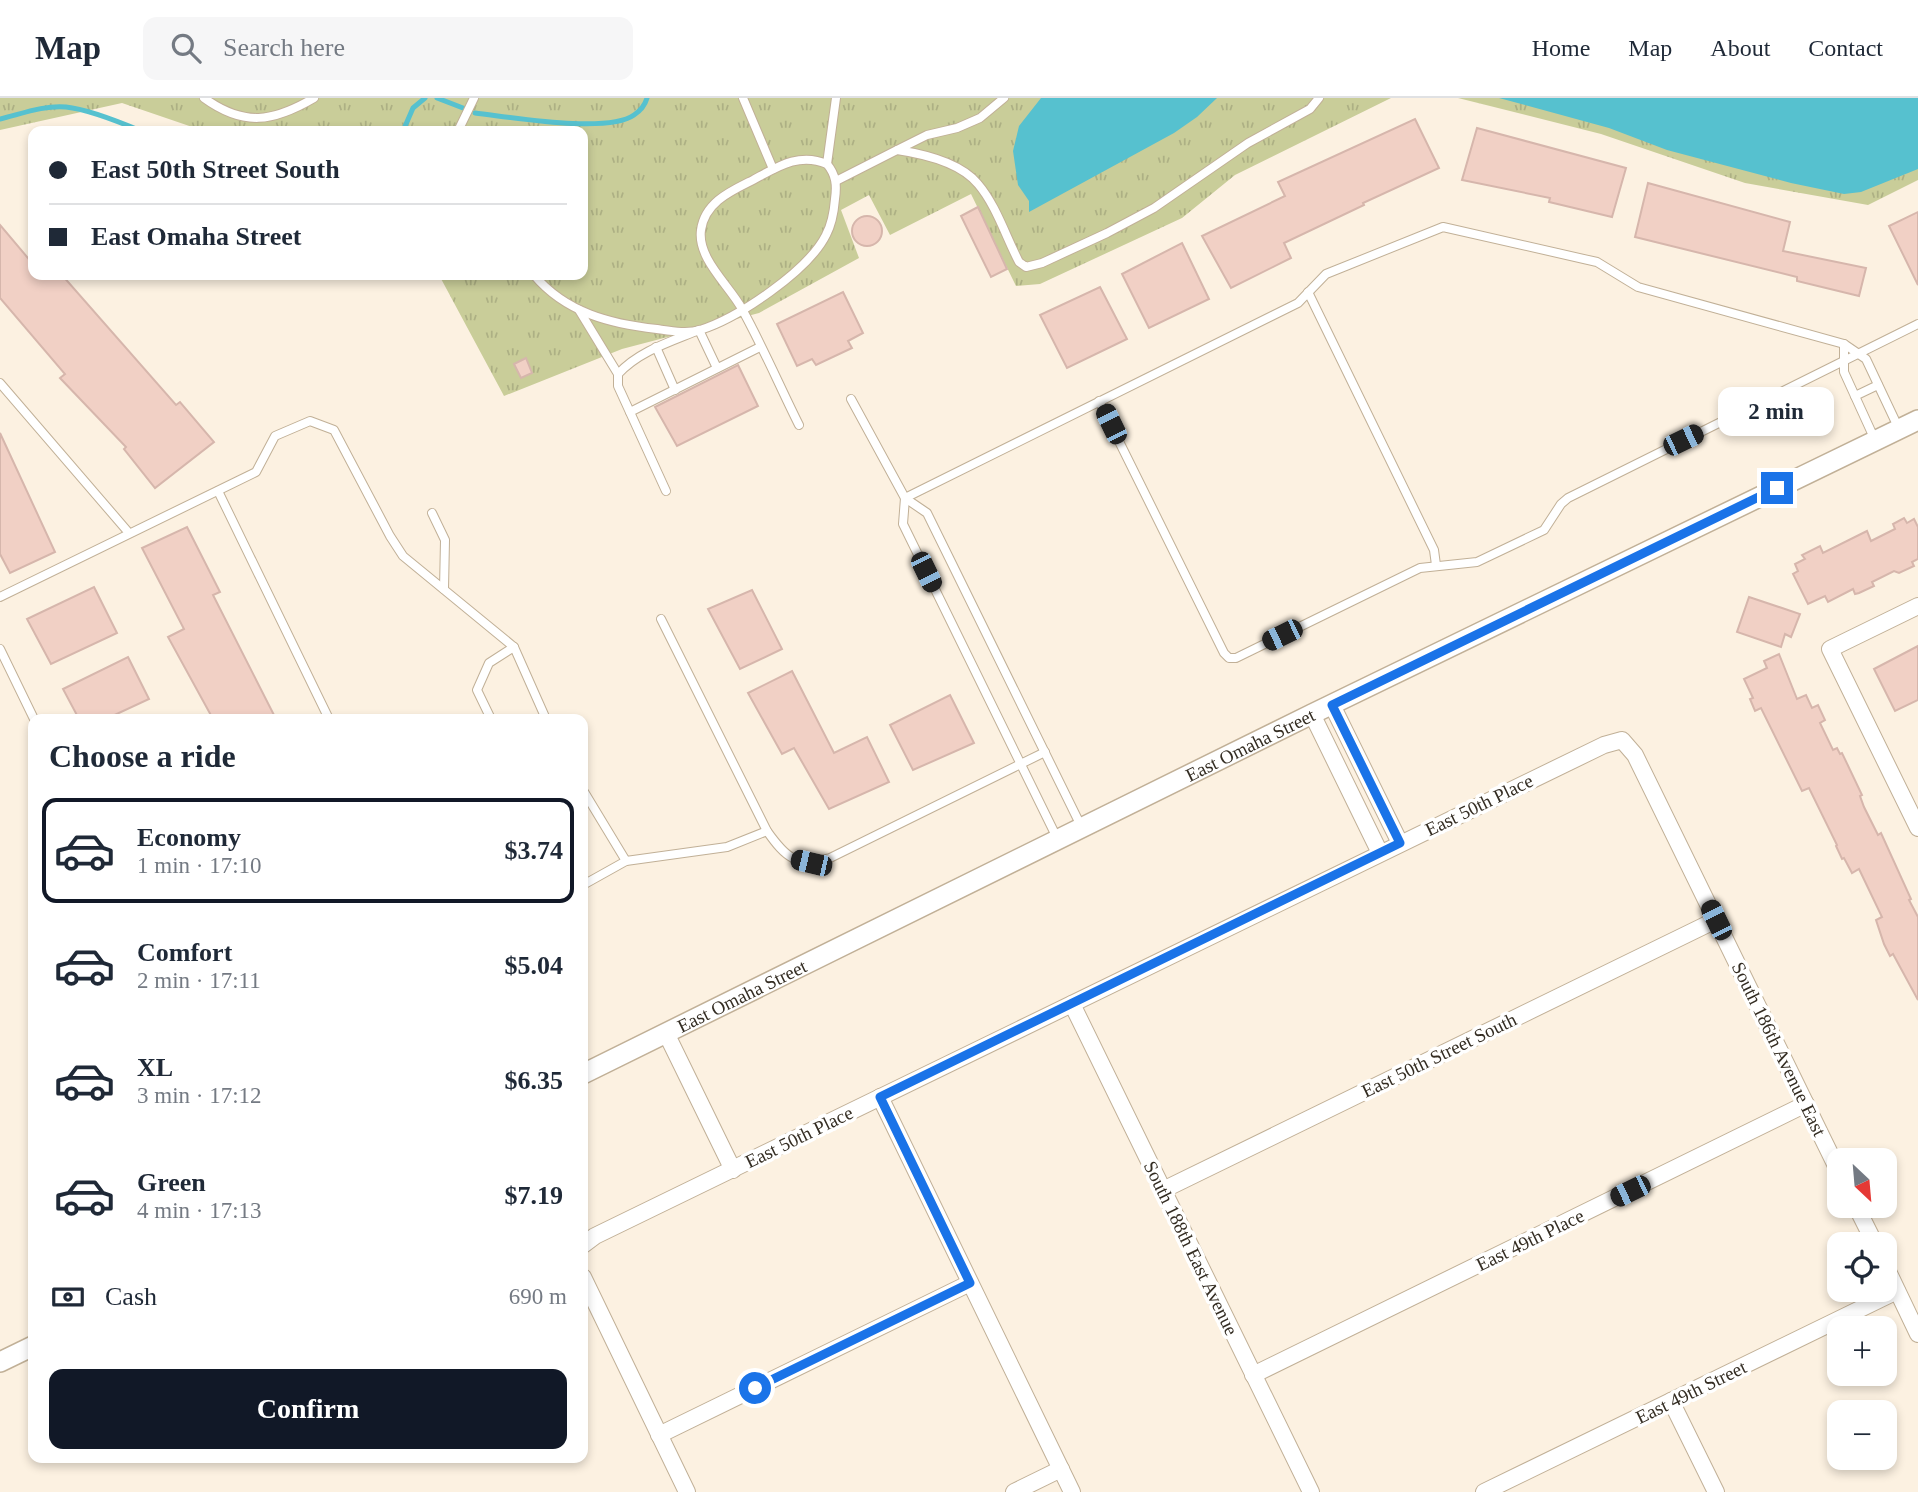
<!DOCTYPE html>
<meta charset="utf-8">
<style>
body{margin:0;font-family:"Times New Roman",serif;background:#f6f6f7;color:#1f2937;height:100vh;display:flex;flex-direction:column;font-size:26px;white-space:nowrap}
*{box-sizing:border-box;margin:0}
p{font-size:23px;color:#747a83}
.icon{flex:none;width:38px;height:38px;fill:none;stroke:currentColor;stroke-width:2;stroke-linecap:round;stroke-linejoin:round}
.map{position:relative;flex:1;overflow:hidden}
.panel{position:absolute;left:28px;top:616px;width:560px;height:749px;display:flex;flex-direction:column;background:#fff;border-radius:14px;box-shadow:0 4px 10px #0003}
.panel>*{flex:none}
.top-card{position:absolute;left:28px;top:28px;width:560px;height:154px;border-radius:14px;box-shadow:0 4px 10px #0003;display:grid;align-content:center;height:154px;padding:0 21px;background:#fff}
.needle{width:46px;rotate:154deg}
.tools{position:absolute;left:1827px;top:1050px;display:grid;gap:14px}
.tools a{display:grid;place-items:center;width:70px;height:70px;border-radius:14px;background:#fff;box-shadow:0 4px 10px #0003;font-size:35px}
.end{position:absolute;width:32px;height:32px;margin:-16px;border:9px solid #1a73e8;background:#fff;box-shadow:0 0 0 4px #fff}
.from{border-radius:50%}
.bubble{position:absolute;height:49px;border-radius:14px;background:#fff;box-shadow:0 4px 10px #0003;font-size:23px;font-weight:700;line-height:49px;text-align:center}
.car{position:absolute;width:21px;height:42px;margin:-21px -10px;border-radius:9px;box-shadow:0 0 5px 2px #0007;background:linear-gradient(#222 24%,#8ab4d8 0 40%,#222 0 76%,#8ab4d8 0 86%,#222 0)}
.top-card b{display:flex;align-items:center;gap:24px;height:66px;font-size:26px}
.top-card b+b{border-top:2px solid #e0e1e3}
.top-card i{width:18px;height:18px;background:#1f2937}
ul{padding:0;list-style:none}
li{display:flex;align-items:center;gap:21px;height:105px;margin:0 14px 10px;padding:0 7px;border:4px solid transparent;border-radius:14px}
li div{flex:1}
li b{display:block;font-size:26px}
li em{font-style:normal;font-weight:700}
li.on{border-color:#111827}
li>.icon{width:63px;height:63px;stroke-width:1.5}
h2{padding:0 21px;font-size:32px;line-height:84px}
.pay{display:flex;align-items:center;gap:18px;height:77px;padding:0 21px;font-size:26px}
.pay p{margin-inline-start:auto}
.primary-button{display:flex;gap:14px;margin-top:auto;padding:14px 21px}
.primary-button a{flex:1;height:80px;border-radius:14px;background:#111827;color:#fff;font-size:28px;font-weight:700;line-height:80px;text-align:center}
header{display:flex;align-items:center;gap:42px;box-sizing:border-box;height:98px;padding:0 35px;background:#fff;border-bottom:2px solid #e0e1e3}
header strong{font-size:33px}
nav{display:flex;gap:38px;margin-inline-start:auto;font-size:24px}
.search{width:490px;height:63px;background:#f6f6f7;display:flex;align-items:center;gap:18px;box-sizing:border-box;padding:0 24px;border-radius:14px;color:#747a83;font-size:26px}
.map>svg:first-child{display:block}
.grass{fill:url(#grass-tufts)}
.water{fill:#56c1cf}
.lines{fill:none;stroke-linecap:round;stroke-linejoin:round}
.stream{stroke:#56c1cf;stroke-width:5}
.building{fill:#f1d0c5;stroke:#d6b6ac;stroke-width:2}
.service-casing{stroke:#c1b097;stroke-width:10}
.minor-casing{stroke:#c1b097;stroke-width:18}
.tertiary-casing{stroke:#c1b097;stroke-width:22}
.service{stroke:#fff;stroke-width:8}
.minor{stroke:#fff;stroke-width:16}
.tertiary{stroke:#fff;stroke-width:19}
.route{stroke:#1a73e8;stroke-width:9}
.labels{text-anchor:middle;dominant-baseline:central;stroke-width:7;stroke-linejoin:round;paint-order:stroke}
.street-label{font-size:19px;fill:#342d23;stroke:#fff}
</style>
<header>
<strong>Map</strong>
<div class="search"><svg class="icon" aria-label="search" viewBox="0 0 24 24"><circle cx="10" cy="10" r="6"/><path d="M15 15l6 6"/></svg>Search here</div>
<nav><a>Home</a><a>Map</a><a>About</a><a>Contact</a></nav>
</header>
<div class="map">
<svg width="1918" height="1394" viewBox="0 0 1918 1394">
<defs>
<pattern id="grass-tufts" width="24" height="20" patternUnits="userSpaceOnUse" patternTransform="scale(1.75)"><rect width="24" height="20" fill="#c9cd99"/><path d="M3 7l-1-3M5 7V3M7 7l1-3M15 17l-1-3M17 17v-4M19 17l1-3" fill="none" stroke="#adb084"/></pattern>
</defs>
<rect width="100%" height="100%" fill="#fcf1e1"/>
<g class="grass">
<path d="M0 0H1391L1235 77 1182 120 1040 186 1016 188 971 96 890 137 869 97 841 112 859 160 759 215 622 251 504 298 439 177H583V33H204L122 5 0 32Z"/>
<path d="M1458 0H1918V82L1868 107 1745 85 1601 36Z"/>
</g>
<g class="water">
<path d="M1041 0H1217L1197 19 1174 35 1029 114V103L1018 87 1013 53 1019 28Z"/>
<path d="M1499 0H1918V71L1861 94 1844 96 1791 85 1667 52 1609 30Z"/>
</g>
<g class="lines">
<g class="stream">
<path d="M437 0 463 10"/>
<path d="M475 15C511 19 607 36 634 17 640 13 645 7 647 0"/>
<path d="M0 21C21 16 44 7 66 9 86 11 122 25 141 33"/>
<path d="M403 33 413 10 425 0"/>
</g>
</g>
<g class="building">
<path d="M1415 21 1439 70 1363 105 1364 107 1284 145 1291 160 1231 190 1202 138 1285 98 1278 84Z"/>
<path d="M1477 30 1626 70 1612 119 1549 104 1550 100 1462 82Z"/>
<path d="M1648 85 1790 124 1783 153 1866 170 1859 198 1797 183V179L1635 139Z"/>
<path d="M978 109 1007 171 991 179 961 118Z"/>
<path d="M1918 114V187L1889 128Z"/>
<circle cx="867" cy="133" r="15"/>
<path d="M0 127 33 166V177H62L176 307 180 304 214 344 155 390 124 351 126 349 60 280 65 276 0 200Z"/>
<path d="M1182 145 1209 201 1149 230 1122 176Z"/>
<path d="M1100 189 1127 241 1067 270 1040 217Z"/>
<path d="M843 194 863 235 848 243 852 250 816 267 812 261 797 268 777 226Z"/>
<path d="M526 260 532 275 521 280 514 266Z"/>
<path d="M738 267 758 308 677 348 655 309Z"/>
<path d="M0 335 55 454 10 475 0 456Z"/>
<path d="M1904 420 1907 425 1914 421 1918 429V461L1912 464 1914 468 1899 475 1894 473 1872 484 1874 488 1859 495 1855 496 1853 491 1828 504 1825 498 1808 506 1793 476 1798 473 1795 466 1805 461 1802 457 1820 448 1823 455 1867 433 1871 443 1895 431 1893 426Z"/>
<path d="M187 429 220 494 213 497 276 621H213L168 539 184 531 142 450Z"/>
<path d="M94 489 117 535 51 566 27 521Z"/>
<path d="M752 492 782 551 740 571 708 511Z"/>
<path d="M1749 499 1800 516 1791 539 1785 536 1781 549 1737 534Z"/>
<path d="M1918 548V602L1895 613 1874 571Z"/>
<path d="M1779 556 1797 601 1806 597 1812 610 1818 607 1825 622 1820 625 1833 652 1837 650 1840 656 1842 655 1862 697 1860 698 1864 709 1878 737 1881 735 1911 801 1909 802 1918 819V902L1893 856 1890 858 1884 846 1876 822 1882 819 1859 771 1852 775 1844 760 1842 761 1836 748 1837 747 1809 690 1802 693 1761 610 1755 613 1750 601 1753 600 1744 581 1767 570 1764 563Z"/>
<path d="M128 559 149 601 106 621H79L63 591Z"/>
<path d="M792 573 834 655 867 639 889 684 829 711 794 650 782 656 748 595Z"/>
<path d="M950 597 974 645 913 672 890 627Z"/>
</g>
<g class="lines">
<g class="service-casing">
<g id="service">
<path d="M204 0C244 29 273 24 314 0"/>
<path d="M743 0 773 71"/>
<path d="M458 33 474 0"/>
<path d="M897 52 927 37 957 30 980 20 1004 0"/>
<path d="M827 66 836 0"/>
<path d="M836 83 897 52C924 56 960 64 978 86 996 107 1006 139 1019 164L1026 169 1042 165 1107 135 1154 110 1248 45 1310 11 1319 0"/>
<path d="M534 177C566 215 611 226 657 231 671 233 687 236 700 232 738 220 808 173 826 137 832 126 834 113 835 101 837 87 836 77 827 66 799 54 777 69 753 82 731 93 705 104 701 132 697 161 730 188 742 211 763 249 780 289 799 327"/>
<path d="M1308 194 1434 452 1436 467"/>
<path d="M579 212 618 276"/>
<path d="M1844 246V274L1875 342"/>
<path d="M656 249 675 292"/>
<path d="M0 285 129 435"/>
<path d="M1855 298 1878 287"/>
<path d="M851 301 905 400 927 415 1082 730"/>
<path d="M1099 303 1224 555 1229 560H1236L1420 470 1477 464 1544 432 1561 406 1568 400 1918 226"/>
<path d="M630 314 760 249"/>
<path d="M218 393 329 621"/>
<path d="M666 393 618 288V276C639 253 670 244 699 232L717 270"/>
<path d="M432 415 445 442 444 491"/>
<path d="M0 499 256 374 275 338 310 323 334 332 390 438 403 458 514 549 546 621"/>
<path d="M661 521 767 733C786 760 796 769 830 760L1045 654"/>
<path d="M0 551 34 621"/>
<path d="M491 621 477 592 489 565 514 549"/>
<path d="M583 692 626 763"/>
<path d="M1058 742 903 426 905 400 1298 205 1326 176 1443 129 1597 164 1638 189 1844 246 1866 261 1899 331"/>
<path d="M583 787 626 763 727 749 767 733"/>
</g>
</g>
<g class="minor-casing">
<g id="minor">
<path d="M1918 508 1830 551 1918 730"/>
<path d="M1332 607 1400 745"/>
<path d="M1312 616 1380 755"/>
<path d="M1072 906 1311 1394"/>
<path d="M666 935 733 1072"/>
<path d="M880 999 1072 1394"/>
<path d="M1163 1092 1716 822"/>
<path d="M1856 1108 1875 1146"/>
<path d="M583 1147 595 1138 1604 647 1622 642 1635 657 1839 1074"/>
<path d="M1885 1167 1918 1236"/>
<path d="M583 1179 687 1394"/>
<path d="M1253 1277 1806 1006"/>
<path d="M1671 1303 1716 1394"/>
<path d="M659 1337 970 1185"/>
<path d="M1014 1394 1061 1371"/>
<path d="M1484 1394 1897 1193"/>
</g>
</g>
<g class="tertiary-casing">
<g id="tertiary">
<path id="s1" d="M583 976 1312 616 1918 322"/>
<path d="M0 1264 33 1248"/>
</g>
</g>
<use href="#service" class="service"/>
<use href="#minor" class="minor"/>
<use href="#tertiary" class="tertiary"/>
</g>
<g class="lines">
<path class="route" d="M755 1290 970 1185 880 999 1400 745 1332 607 1777 390"/>
</g>
<g class="labels">
<g class="street-label">
<text stroke="none"><textPath href="#s1" startOffset="744">East Omaha Street</textPath></text>
<text transform="translate(1479 707) rotate(-26)">East 50th Place</text>
<text stroke="none"><textPath href="#s1" startOffset="177">East Omaha Street</textPath></text>
<text transform="translate(1779 951) rotate(64)">South 186th Avenue East</text>
<text transform="translate(1439 957) rotate(-26)">East 50th Street South</text>
<text transform="translate(799 1039) rotate(-26)">East 50th Place</text>
<text transform="translate(1530 1142) rotate(-26)">East 49th Place</text>
<text transform="translate(1191 1150) rotate(64)">South 188th East Avenue</text>
<text transform="translate(1691 1294) rotate(-26)">East 49th Street</text>
</g>
</g>
</svg>
<div class="tools">
<a><svg class="needle" viewBox="-14 -14 28 28"><path d="M0-13l5 13h-10z" fill="#e53935"/><path d="M0 13l5-13h-10z" fill="#747a83"/></svg></a>
<a><svg class="icon" aria-label="locate" viewBox="0 0 24 24"><circle cx="12" cy="12" r="6"/><path d="M12 2v4M12 18v4M2 12h4M18 12h4"/></svg></a>
<a>+</a>
<a>−</a>
</div>
<i class="end from" style="left:755px;top:1290px"></i>
<i class="end" style="left:1777px;top:390px"></i>
<div class="bubble" style="left:1718px;top:289px;width:116px">2 min</div>
<i class="car" style="left:1111px;top:326px;rotate:334deg"></i>
<i class="car" style="left:1683px;top:342px;rotate:64deg"></i>
<i class="car" style="left:926px;top:474px;rotate:154deg"></i>
<i class="car" style="left:1282px;top:537px;rotate:244deg"></i>
<i class="car" style="left:811px;top:765px;rotate:283deg"></i>
<i class="car" style="left:1716px;top:822px;rotate:334deg"></i>
<i class="car" style="left:1630px;top:1093px;rotate:244deg"></i>
<div class="top-card">
<b><i class="from"></i>East 50th Street South</b>
<b><i></i>East Omaha Street</b>
</div>
<section class="panel">
<h2>Choose a ride</h2>
<ul>
<li class="on"><svg class="icon" aria-label="car" viewBox="0 0 24 24"><path d="M5 17H2v-5l4-1 3-4h7l3 4 3 1v5h-3M9 17h6M6 11h13"/><circle cx="7" cy="17" r="2"/><circle cx="17" cy="17" r="2"/></svg><div><b>Economy</b><p>1 min · 17:10</p></div><em>$3.74</em></li>
<li><svg class="icon" aria-label="car" viewBox="0 0 24 24"><path d="M5 17H2v-5l4-1 3-4h7l3 4 3 1v5h-3M9 17h6M6 11h13"/><circle cx="7" cy="17" r="2"/><circle cx="17" cy="17" r="2"/></svg><div><b>Comfort</b><p>2 min · 17:11</p></div><em>$5.04</em></li>
<li><svg class="icon" aria-label="car" viewBox="0 0 24 24"><path d="M5 17H2v-5l4-1 3-4h7l3 4 3 1v5h-3M9 17h6M6 11h13"/><circle cx="7" cy="17" r="2"/><circle cx="17" cy="17" r="2"/></svg><div><b>XL</b><p>3 min · 17:12</p></div><em>$6.35</em></li>
<li><svg class="icon" aria-label="car" viewBox="0 0 24 24"><path d="M5 17H2v-5l4-1 3-4h7l3 4 3 1v5h-3M9 17h6M6 11h13"/><circle cx="7" cy="17" r="2"/><circle cx="17" cy="17" r="2"/></svg><div><b>Green</b><p>4 min · 17:13</p></div><em>$7.19</em></li>
</ul>
<div class="pay"><svg class="icon" aria-label="cash" viewBox="0 0 24 24"><path d="M3 7h18v10H3z"/><circle cx="12" cy="12" r="2"/></svg>Cash<p>690 m</p></div>
<div class="primary-button"><a>Confirm</a></div>
</section>
</div>
